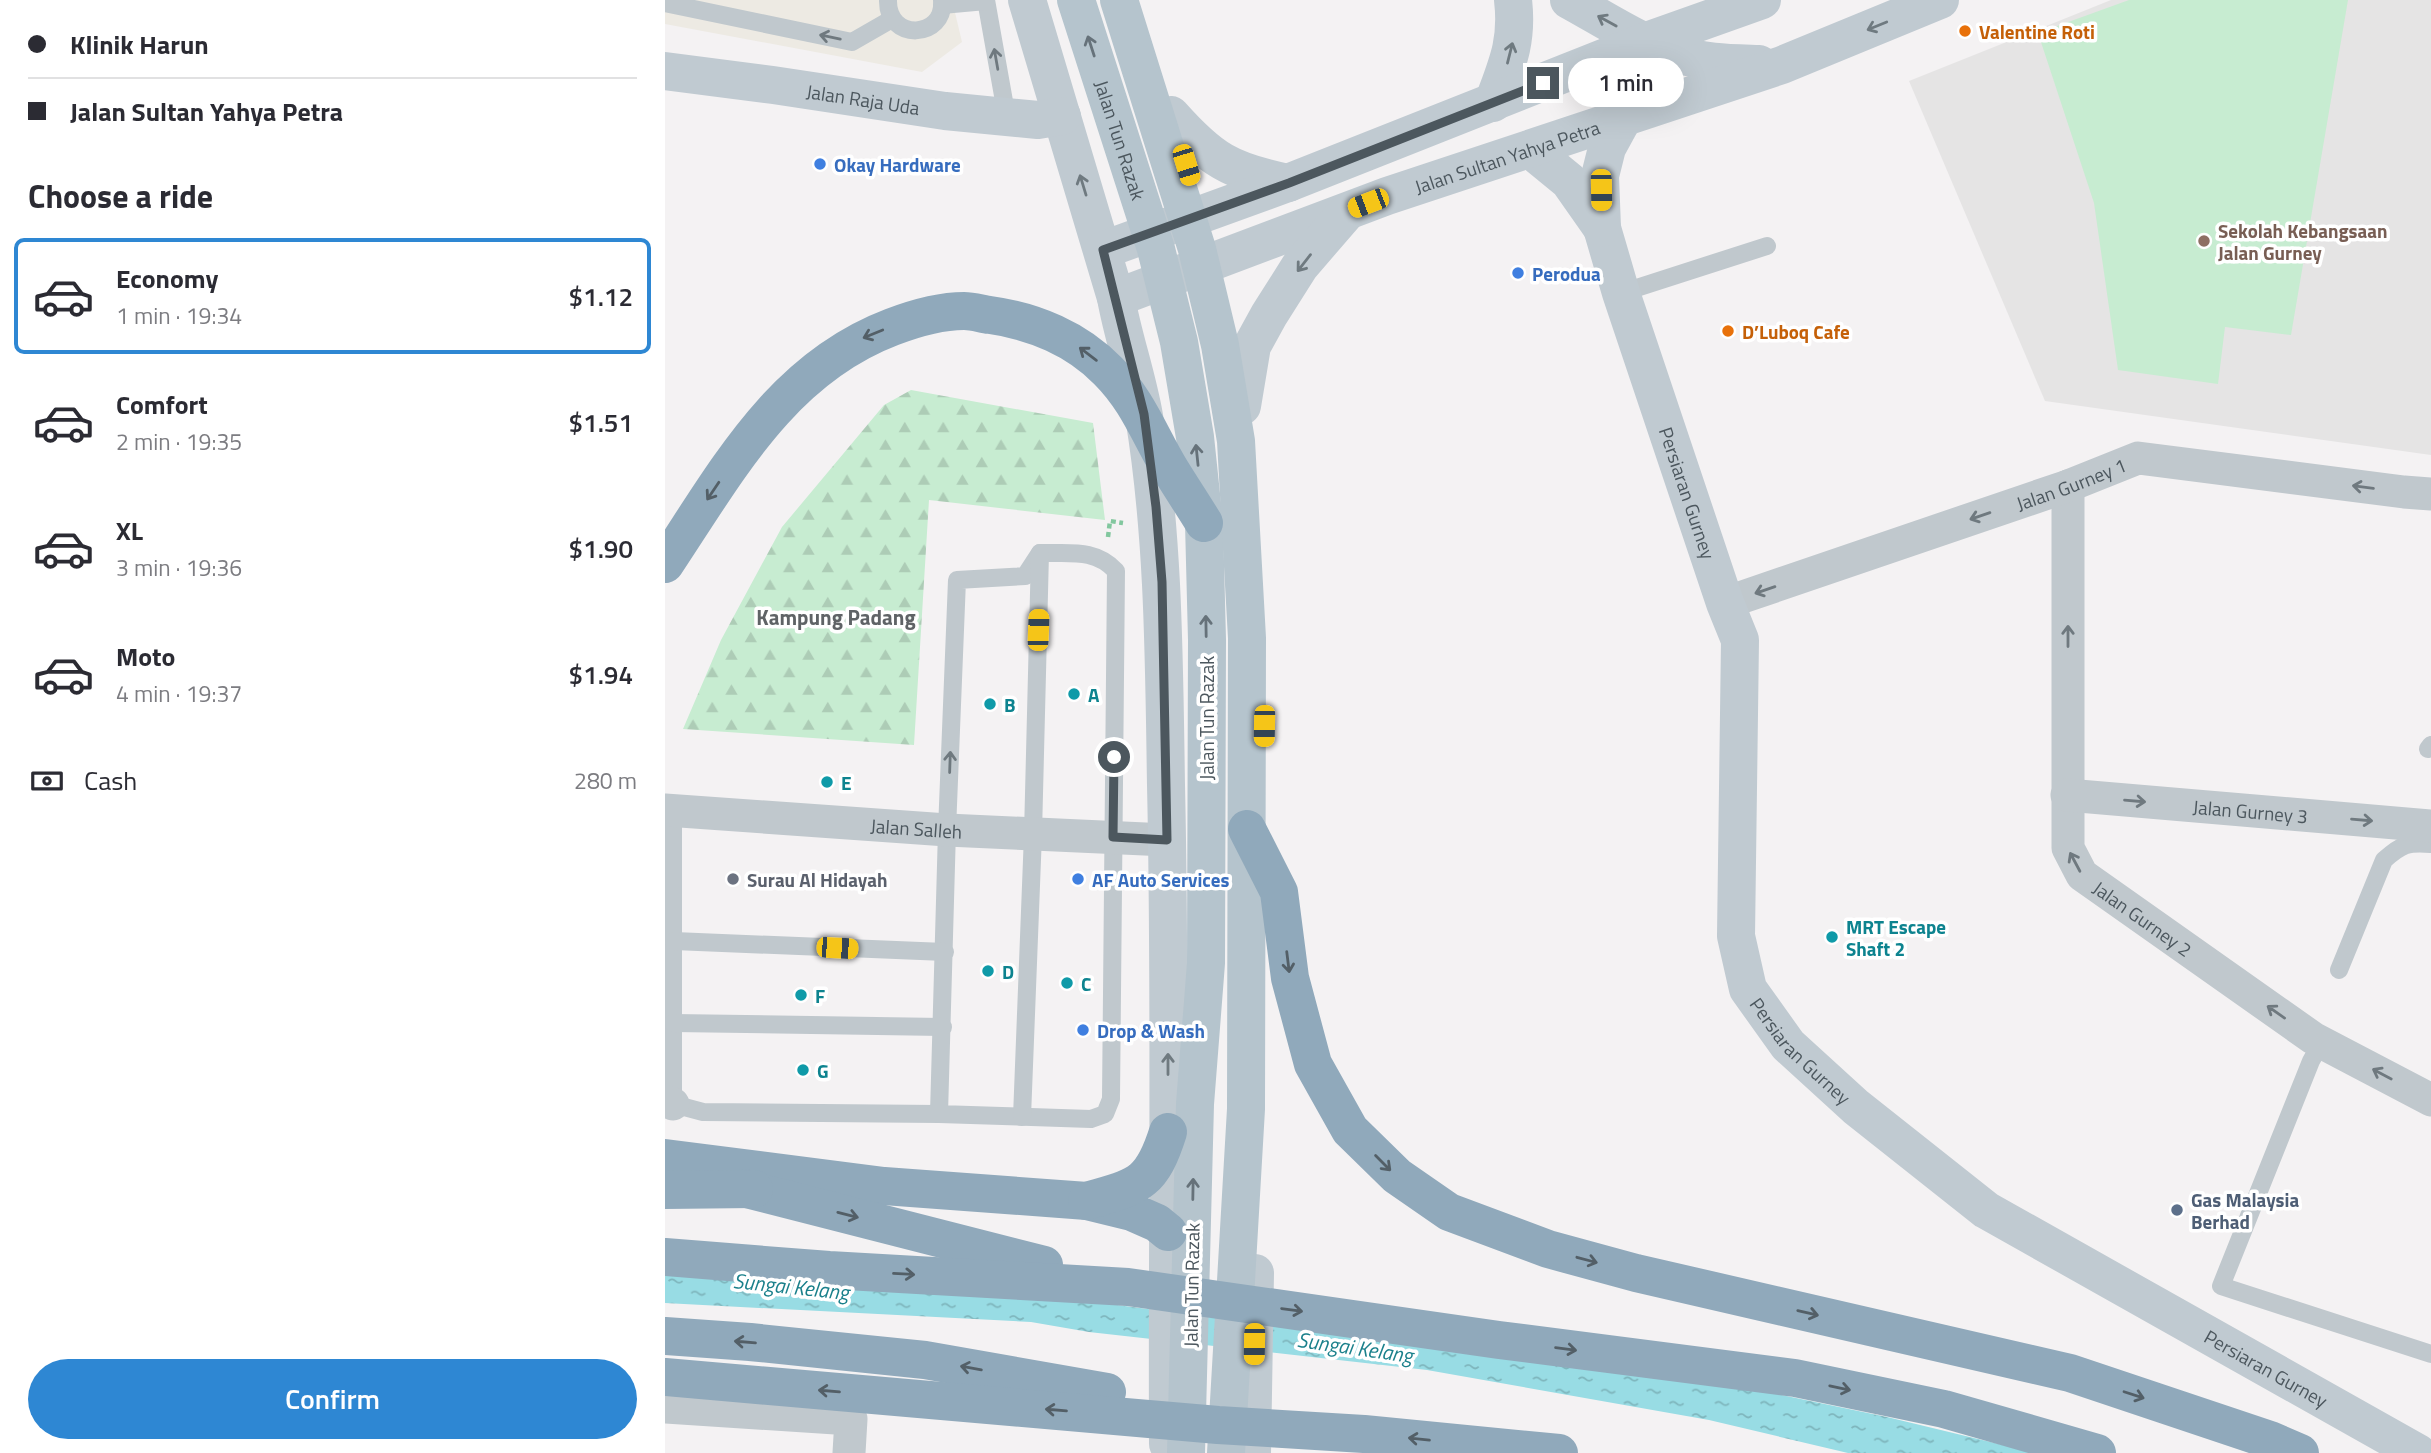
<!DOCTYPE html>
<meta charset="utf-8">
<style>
body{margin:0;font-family:"Titillium Web",sans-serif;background:#f7f7f7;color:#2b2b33;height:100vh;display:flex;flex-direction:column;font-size:26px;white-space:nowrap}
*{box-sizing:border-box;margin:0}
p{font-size:23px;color:#7c7c81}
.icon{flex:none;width:38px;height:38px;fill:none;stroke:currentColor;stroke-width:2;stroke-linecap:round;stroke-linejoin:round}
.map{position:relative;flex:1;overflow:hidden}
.side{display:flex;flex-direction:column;background:#fff;width:665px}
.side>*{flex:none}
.hud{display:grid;align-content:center;height:154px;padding:0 28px;background:#fff}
.end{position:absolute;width:32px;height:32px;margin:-16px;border:9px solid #4c575e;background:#fff;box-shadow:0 0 0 4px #fff}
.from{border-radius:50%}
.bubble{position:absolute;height:49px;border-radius:24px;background:#fff;box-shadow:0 7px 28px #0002;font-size:23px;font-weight:600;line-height:49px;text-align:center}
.car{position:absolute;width:21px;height:42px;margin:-21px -10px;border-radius:9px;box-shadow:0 0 5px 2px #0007;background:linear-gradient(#f5c518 24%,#345 0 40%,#f5c518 0 76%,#345 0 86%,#f5c518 0)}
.hud b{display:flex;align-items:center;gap:24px;height:66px;font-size:26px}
.hud b+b{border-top:2px solid #e1e1e2}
.hud i{width:18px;height:18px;background:#2b2b33}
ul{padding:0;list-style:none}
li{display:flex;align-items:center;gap:21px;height:116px;margin:0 14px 10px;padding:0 14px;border:4px solid transparent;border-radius:10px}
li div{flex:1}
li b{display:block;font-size:26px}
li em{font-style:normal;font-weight:600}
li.current{border-color:#2e87d3}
li>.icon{width:63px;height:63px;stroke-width:1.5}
h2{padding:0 28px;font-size:32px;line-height:84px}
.pay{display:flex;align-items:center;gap:18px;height:77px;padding:0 28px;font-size:26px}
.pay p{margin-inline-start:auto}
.primary-button{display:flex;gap:14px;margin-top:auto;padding:14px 28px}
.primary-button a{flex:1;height:80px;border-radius:42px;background:#2e87d3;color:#fff;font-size:28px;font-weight:600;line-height:80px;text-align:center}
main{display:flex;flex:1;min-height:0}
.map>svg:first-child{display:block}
.commercial{fill:#edeae3}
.education{fill:#e5e4e4}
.forest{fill:url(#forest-firs)}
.garden{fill:#c7ecd1}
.water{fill:url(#water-ripples)}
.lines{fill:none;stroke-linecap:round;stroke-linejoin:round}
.path{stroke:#82c79e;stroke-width:4.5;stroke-dasharray:5 3.5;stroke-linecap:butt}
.lane{stroke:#c0c8cd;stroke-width:18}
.street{stroke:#c0c8cd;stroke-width:33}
.secondary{stroke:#c0cad1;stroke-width:38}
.primary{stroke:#b5c4cd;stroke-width:38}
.highway{stroke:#90a9bb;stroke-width:38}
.oneway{stroke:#6f7a80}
.oneway2{stroke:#6f797f}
.oneway3{stroke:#66727a}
.oneway4{stroke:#535f67}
.route{stroke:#4c575e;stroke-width:9}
.food-dot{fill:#e8710a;stroke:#fff;stroke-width:2.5}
.shop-dot{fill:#3f7fe0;stroke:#fff;stroke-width:2.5}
.education-dot{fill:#8d6e63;stroke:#fff;stroke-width:2.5}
.culture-dot{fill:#0f9aa8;stroke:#fff;stroke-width:2.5}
.worship-dot{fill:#6b7280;stroke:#fff;stroke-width:2.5}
.service-dot{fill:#5c6f8a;stroke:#fff;stroke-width:2.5}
.labels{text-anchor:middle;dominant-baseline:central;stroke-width:7;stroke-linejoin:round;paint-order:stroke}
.food-label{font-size:19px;font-weight:bold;fill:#c56008;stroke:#fff;text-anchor:start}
.street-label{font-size:19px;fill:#4c575e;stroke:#fff}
.shop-label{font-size:19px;font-weight:bold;fill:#366cbe;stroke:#fff;text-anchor:start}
.education-label{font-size:19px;font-weight:bold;fill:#785e54;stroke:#fff;text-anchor:start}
.culture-label{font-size:19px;font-weight:bold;fill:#0d838f;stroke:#fff;text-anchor:start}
.worship-label{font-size:19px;font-weight:bold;fill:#5b616d;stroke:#fff;text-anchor:start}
.service-label{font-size:19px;font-weight:bold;fill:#4e5e75;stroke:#fff;text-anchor:start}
.neighbourhood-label{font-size:21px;font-weight:bold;fill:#5f6366;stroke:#fff}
.water-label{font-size:21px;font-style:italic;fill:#1a808b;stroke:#fff}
</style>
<main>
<section class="side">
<div class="hud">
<b><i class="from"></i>Klinik Harun</b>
<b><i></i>Jalan Sultan Yahya Petra</b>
</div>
<h2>Choose a ride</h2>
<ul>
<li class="current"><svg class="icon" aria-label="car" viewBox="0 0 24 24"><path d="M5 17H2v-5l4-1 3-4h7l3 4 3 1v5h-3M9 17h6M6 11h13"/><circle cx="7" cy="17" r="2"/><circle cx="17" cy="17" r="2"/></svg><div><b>Economy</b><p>1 min · 19:34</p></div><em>$1.12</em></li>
<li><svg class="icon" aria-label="car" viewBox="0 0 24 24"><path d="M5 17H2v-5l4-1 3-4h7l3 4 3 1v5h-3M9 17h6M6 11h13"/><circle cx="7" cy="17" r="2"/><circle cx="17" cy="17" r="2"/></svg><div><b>Comfort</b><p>2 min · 19:35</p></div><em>$1.51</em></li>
<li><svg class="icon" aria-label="car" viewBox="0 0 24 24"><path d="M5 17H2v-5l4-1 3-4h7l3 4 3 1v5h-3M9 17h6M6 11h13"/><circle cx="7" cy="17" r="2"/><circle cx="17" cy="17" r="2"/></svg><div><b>XL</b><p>3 min · 19:36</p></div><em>$1.90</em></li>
<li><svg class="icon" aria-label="car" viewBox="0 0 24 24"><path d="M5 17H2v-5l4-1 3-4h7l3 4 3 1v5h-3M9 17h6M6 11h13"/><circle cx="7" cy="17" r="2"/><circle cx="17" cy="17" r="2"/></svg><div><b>Moto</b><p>4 min · 19:37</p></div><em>$1.94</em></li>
</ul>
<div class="pay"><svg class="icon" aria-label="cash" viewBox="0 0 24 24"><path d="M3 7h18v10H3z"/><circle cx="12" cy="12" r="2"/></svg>Cash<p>280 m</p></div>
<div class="primary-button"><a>Confirm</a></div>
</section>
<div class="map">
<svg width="1766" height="1453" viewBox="0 0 1766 1453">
<defs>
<pattern id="forest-firs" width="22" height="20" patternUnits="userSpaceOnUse" patternTransform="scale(1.75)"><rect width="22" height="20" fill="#c7ecd1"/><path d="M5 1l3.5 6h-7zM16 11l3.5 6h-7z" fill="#adccb6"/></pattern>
<pattern id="water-ripples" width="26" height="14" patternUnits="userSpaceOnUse" patternTransform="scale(1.75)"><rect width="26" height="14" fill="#98dce4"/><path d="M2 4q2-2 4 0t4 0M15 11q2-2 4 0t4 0" fill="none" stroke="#7eb5bc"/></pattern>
</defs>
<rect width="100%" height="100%" fill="#f4f2f3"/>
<path class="commercial" d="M0 0H287L297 42 257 72 0 24Z"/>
<path class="education" d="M1446 0H1766V455L1380 401 1244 81Z"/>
<path class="forest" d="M246 390 428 423 440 520 264 500 249 745 18 729 56 640 117 527 219 405Z"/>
<path class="garden" d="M1464 0H1683L1626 335 1560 327 1553 384 1453 370 1429 203 1373 33Z"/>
<path class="water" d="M0 1266 445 1304 1092 1390 1222 1417 1371 1453H1183L1044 1420 762 1370 424 1332 366 1322 0 1303Z"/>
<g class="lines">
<path class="path" d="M443 537 445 521 458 523"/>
<g class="lane">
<path d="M223 0C222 42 281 39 277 0"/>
<path d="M321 0 342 118"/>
<path d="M0 3 187 42 227 19"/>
<path d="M277 5 321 1"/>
<path d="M956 293 1102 246"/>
<path d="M1763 749 1766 745"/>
<path d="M8 811V1104L38 1112 274 1114 426 1119 440 1114 446 1099 451 571C430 548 404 554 375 553L360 576 292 580 282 830 274 1114"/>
<path d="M9 941 280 952"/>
<path d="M1674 970 1719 860C1737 844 1743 842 1766 844"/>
<path d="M8 1023 278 1027"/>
<path d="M1656 1043 1646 1061 1556 1286 1766 1354"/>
<path d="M357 1117 368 834 375 553"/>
</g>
<g class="street">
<path id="s1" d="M1403 486V848L1417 875 1648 1038 1766 1100"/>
<path id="s2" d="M1060 603 1403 486 1473 458 1739 492 1766 494"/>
<path id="s3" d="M1402 795 1766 826"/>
<path id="s4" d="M0 810 282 830 502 840"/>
<path d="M0 1101 8 1104"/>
<path d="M0 1407 186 1419 184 1453"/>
</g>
<g class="secondary">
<path d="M362 0 451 298C458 337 472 376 479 416 499 538 499 662 501 785 506 1004 502 1224 503 1444"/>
<path d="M904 0C939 19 974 43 1012 54 1039 63 1067 63 1094 64"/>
<path id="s5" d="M0 71 108 85 280 111 373 120 397 116"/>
<path d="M828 103C842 65 853 42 848 0"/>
<path d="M506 115C546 160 565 171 623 183"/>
<path id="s6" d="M960 115 942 148 935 176 937 228 956 293 1060 603 1075 640 1071 936 1083 989 1123 1045 1191 1107 1321 1210 1753 1453"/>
<path d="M865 149 904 181 937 228"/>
<path d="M438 250 623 183 979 42 1097 0"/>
<path id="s7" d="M451 298 722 196 1117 65 1275 0"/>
<path d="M577 406 587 346 604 315 635 266 679 215"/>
<path d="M587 1453 590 1273"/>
</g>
<g class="primary">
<path id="s8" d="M411 0 491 249 514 342 530 437 539 523 542 640 541 963 530 1104 521 1453"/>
<path d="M454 0 532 249 555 345 571 441 582 638 581 1109 561 1453"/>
</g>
<g class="highway">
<path d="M0 564C62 471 116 369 227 327 248 319 275 311 299 311 308 311 317 314 325 315 369 321 412 339 443 371 473 401 484 434 505 469 516 487 528 505 539 523"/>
<path d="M582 829 614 892 625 978 648 1064 685 1130 732 1176 784 1212 883 1249 971 1273 1405 1373 1605 1440 1635 1453"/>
<path d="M0 1158 219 1186 422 1201 467 1212 492 1223 503 1232"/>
<path d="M78 1188 379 1265"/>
<path d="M0 1190 89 1189"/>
<path d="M422 1201C472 1186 486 1186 503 1132"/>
<path d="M0 1257 164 1270 463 1287 834 1340 1130 1378 1279 1409 1432 1453"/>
<path d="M0 1336 85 1342 260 1360 442 1392"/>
<path d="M0 1377 553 1425 699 1434 894 1453"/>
</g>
</g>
<defs><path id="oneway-shaft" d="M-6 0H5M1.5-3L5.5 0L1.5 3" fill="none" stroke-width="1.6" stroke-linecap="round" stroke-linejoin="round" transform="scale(1.75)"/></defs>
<g class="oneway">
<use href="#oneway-shaft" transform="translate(942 21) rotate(-151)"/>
<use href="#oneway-shaft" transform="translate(1212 26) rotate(158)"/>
<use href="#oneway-shaft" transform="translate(845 53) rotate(-76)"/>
<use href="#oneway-shaft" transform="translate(418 185) rotate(-107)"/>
<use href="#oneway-shaft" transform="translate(639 263) rotate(128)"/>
<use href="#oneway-shaft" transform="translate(503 1064) rotate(-90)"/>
</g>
<g class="oneway2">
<use href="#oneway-shaft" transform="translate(165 37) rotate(-168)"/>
<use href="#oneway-shaft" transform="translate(331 59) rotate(-100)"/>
<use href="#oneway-shaft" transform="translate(1698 487) rotate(-173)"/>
<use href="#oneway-shaft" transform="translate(1315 516) rotate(161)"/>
<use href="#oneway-shaft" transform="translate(1100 590) rotate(161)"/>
<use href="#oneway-shaft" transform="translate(1403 636) rotate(-90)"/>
<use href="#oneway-shaft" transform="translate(285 762) rotate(-88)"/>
<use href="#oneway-shaft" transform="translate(1470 801) rotate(5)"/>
<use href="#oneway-shaft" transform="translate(1697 820) rotate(5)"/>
<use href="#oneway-shaft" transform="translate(1410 862) rotate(-118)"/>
<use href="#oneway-shaft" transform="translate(1611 1012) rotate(-145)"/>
<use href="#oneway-shaft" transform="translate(1717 1074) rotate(-152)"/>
</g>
<g class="oneway3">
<use href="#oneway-shaft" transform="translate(426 46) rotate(-108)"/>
<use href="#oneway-shaft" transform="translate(532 455) rotate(-96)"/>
<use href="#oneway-shaft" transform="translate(541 626) rotate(-91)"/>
<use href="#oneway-shaft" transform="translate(528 1189) rotate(-89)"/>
</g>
<g class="oneway4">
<use href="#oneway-shaft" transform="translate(208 334) rotate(158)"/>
<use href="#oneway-shaft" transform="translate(423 354) rotate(-143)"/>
<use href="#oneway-shaft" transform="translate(48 491) rotate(124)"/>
<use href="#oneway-shaft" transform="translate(623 962) rotate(83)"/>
<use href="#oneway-shaft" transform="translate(718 1163) rotate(45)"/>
<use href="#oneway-shaft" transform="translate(183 1215) rotate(14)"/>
<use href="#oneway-shaft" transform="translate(922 1260) rotate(15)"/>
<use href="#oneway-shaft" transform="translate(239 1274) rotate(3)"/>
<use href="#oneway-shaft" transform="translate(627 1310) rotate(8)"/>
<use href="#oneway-shaft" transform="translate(1143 1313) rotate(13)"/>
<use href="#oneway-shaft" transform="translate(80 1342) rotate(-175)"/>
<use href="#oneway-shaft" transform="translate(901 1349) rotate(7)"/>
<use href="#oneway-shaft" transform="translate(306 1368) rotate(-170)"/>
<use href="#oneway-shaft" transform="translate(1175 1388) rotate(12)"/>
<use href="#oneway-shaft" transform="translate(164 1391) rotate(-175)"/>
<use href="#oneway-shaft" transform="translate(1469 1395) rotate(18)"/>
<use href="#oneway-shaft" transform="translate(391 1410) rotate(-175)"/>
<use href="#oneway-shaft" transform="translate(754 1439) rotate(-174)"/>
</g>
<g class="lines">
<path class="route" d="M449 757 448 837 502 840 497 582 491 507 479 414 438 250 624 183 878 83"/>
</g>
<g class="food-dot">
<circle cx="1300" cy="31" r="7"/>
<circle cx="1063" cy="331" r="7"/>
</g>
<g class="shop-dot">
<circle cx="155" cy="164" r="7"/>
<circle cx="853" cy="273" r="7"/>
<circle cx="413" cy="879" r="7"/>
<circle cx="418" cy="1030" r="7"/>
</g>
<circle class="education-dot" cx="1539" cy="241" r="7"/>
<g class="culture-dot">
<circle cx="409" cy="694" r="7"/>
<circle cx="325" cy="704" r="7"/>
<circle cx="162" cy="782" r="7"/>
<circle cx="1167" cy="937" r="7"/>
<circle cx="323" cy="971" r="7"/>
<circle cx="402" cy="983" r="7"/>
<circle cx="136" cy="995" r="7"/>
<circle cx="138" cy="1070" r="7"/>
</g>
<circle class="worship-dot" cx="68" cy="879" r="7"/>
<circle class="service-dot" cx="1512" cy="1210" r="7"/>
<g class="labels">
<g class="food-label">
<text x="1314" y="31">Valentine Roti</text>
<text x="1077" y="331">D’Luboq Cafe</text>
</g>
<g class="street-label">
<text stroke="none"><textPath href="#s5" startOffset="200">Jalan Raja Uda</textPath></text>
<text stroke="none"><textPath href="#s8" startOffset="147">Jalan Tun Razak</textPath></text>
<text stroke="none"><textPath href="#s7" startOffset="416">Jalan Sultan Yahya Petra</textPath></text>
<text stroke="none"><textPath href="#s2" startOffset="366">Jalan Gurney 1</textPath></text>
<text stroke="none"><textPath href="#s6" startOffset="397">Persiaran Gurney</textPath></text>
<text transform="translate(541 718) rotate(-90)">Jalan Tun Razak</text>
<text stroke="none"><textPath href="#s3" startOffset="184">Jalan Gurney 3</textPath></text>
<text stroke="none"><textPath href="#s4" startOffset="252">Jalan Salleh</textPath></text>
<text stroke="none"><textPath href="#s1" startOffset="467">Jalan Gurney 2</textPath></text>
<text stroke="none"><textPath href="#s6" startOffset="985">Persiaran Gurney</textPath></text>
<text transform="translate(526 1285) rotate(-89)">Jalan Tun Razak</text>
<text stroke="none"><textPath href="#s6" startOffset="1552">Persiaran Gurney</textPath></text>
</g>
<g class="shop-label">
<text x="169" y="164">Okay Hardware</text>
<text x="867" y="273">Perodua</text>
<text x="427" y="879">AF Auto Services</text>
<text x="432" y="1030">Drop &amp; Wash</text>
</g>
<g class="education-label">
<text x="1553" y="230">Sekolah Kebangsaan<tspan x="1553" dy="22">Jalan Gurney</tspan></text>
</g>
<g class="culture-label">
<text x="423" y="694">A</text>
<text x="339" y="704">B</text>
<text x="176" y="782">E</text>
<text x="1181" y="926">MRT Escape<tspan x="1181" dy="22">Shaft 2</tspan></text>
<text x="337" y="971">D</text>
<text x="416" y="983">C</text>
<text x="150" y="995">F</text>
<text x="152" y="1070">G</text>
</g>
<g class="worship-label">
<text x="82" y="879">Surau Al Hidayah</text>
</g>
<g class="service-label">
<text x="1526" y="1199">Gas Malaysia<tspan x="1526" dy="22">Berhad</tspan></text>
</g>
<g class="neighbourhood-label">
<text x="171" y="617">Kampung Padang</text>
</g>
<g class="water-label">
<text transform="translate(126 1286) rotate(6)">Sungai Kelang</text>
<text transform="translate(690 1347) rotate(8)">Sungai Kelang</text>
</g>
</g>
</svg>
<i class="end from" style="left:449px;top:757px"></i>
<i class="end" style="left:878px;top:83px"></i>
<div class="bubble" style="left:903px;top:58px;width:116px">1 min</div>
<i class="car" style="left:521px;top:165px;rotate:163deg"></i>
<i class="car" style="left:936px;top:190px;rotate:179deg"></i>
<i class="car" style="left:703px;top:203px;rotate:249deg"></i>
<i class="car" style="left:373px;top:630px;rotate:2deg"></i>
<i class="car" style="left:599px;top:726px;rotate:181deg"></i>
<i class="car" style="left:172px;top:948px;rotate:93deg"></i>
<i class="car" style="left:589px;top:1344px;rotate:181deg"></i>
</div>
</main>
